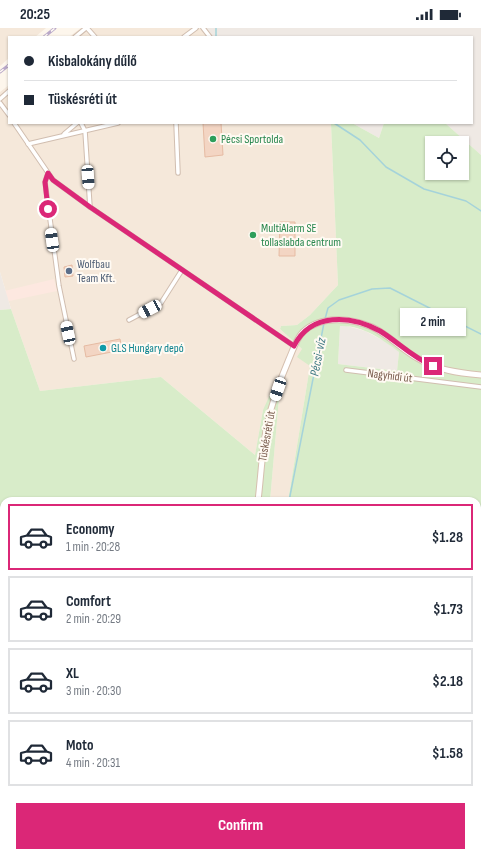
<!DOCTYPE html>
<meta charset="utf-8">
<style>
body{margin:0;font-family:"Sofia Sans Condensed",sans-serif;background:#f6f6f7;color:#1f2937;height:100vh;display:flex;flex-direction:column;font-size:15px;white-space:nowrap}
*{box-sizing:border-box;margin:0}
p{font-size:13px;color:#747a83}
.icon{flex:none;width:22px;height:22px;fill:none;stroke:currentColor;stroke-width:2;stroke-linecap:round;stroke-linejoin:round}
.map{position:relative;flex:1;overflow:hidden}
.details{position:absolute;left:0px;top:469px;width:481px;height:360px;display:flex;flex-direction:column;background:#fff;border-radius:12px 12px 0 0;box-shadow:0 1px 3px #0004}
.details>*{flex:none}
.guide{position:absolute;left:8px;top:8px;width:465px;height:88px;border-radius:0px;box-shadow:0 1px 3px #0004;display:grid;align-content:center;height:88px;padding:0 16px;background:#fff}
.buttons{position:absolute;left:425px;top:108px;display:grid;gap:8px}
.buttons a{display:grid;place-items:center;width:44px;height:44px;border-radius:0px;background:#fff;box-shadow:0 1px 3px #0004;font-size:20px}
.end{position:absolute;width:18px;height:18px;margin:-9px;border:5px solid #db2777;background:#fff;box-shadow:0 0 0 2px #fff}
.from{border-radius:50%}
.bubble{position:absolute;height:28px;border-radius:0px;background:#fff;box-shadow:0 1px 3px #0004;font-size:13px;font-weight:700;line-height:28px;text-align:center}
.car{position:absolute;width:12px;height:24px;margin:-12px -6px;border-radius:5px;box-shadow:0 0 3px 1px #0007;background:linear-gradient(#fff 24%,#345 0 40%,#fff 0 76%,#345 0 86%,#fff 0)}
.guide b{display:flex;align-items:center;gap:14px;height:38px;font-size:15px}
.guide b+b{border-top:1px solid #e0e1e3}
.guide i{width:10px;height:10px;background:#1f2937}
ul{padding:7px 0 0;list-style:none}
li{display:flex;align-items:center;gap:12px;height:66px;margin:0 8px 6px;padding:0 8px;border:2px solid #e0e1e3;border-radius:0px}
li div{flex:1}
li b{display:block;font-size:15px}
li em{font-style:normal;font-weight:700}
li.on{border-color:#db2777}
li>.icon{width:36px;height:36px;stroke-width:1.5}
.button{display:flex;gap:8px;margin-top:auto;padding:8px 16px}
.button a{flex:1;height:46px;border-radius:0px;background:#db2777;color:#fff;font-size:16px;font-weight:700;line-height:46px;text-align:center}
.status{display:flex;justify-content:space-between;align-items:center;height:28px;padding:0 20px;background:#fff;direction:ltr}
.status svg{height:11px;fill:currentColor}
.map>svg:first-child{display:block}
.residential{fill:#f5e8da}
.commercial{fill:#fde8e0}
.industrial{fill:#efe9e4}
.green{fill:#d8ecc9;fill-rule:evenodd}
.lines{fill:none;stroke-linecap:round;stroke-linejoin:round}
.stream{stroke:#a5d3da;stroke-width:1.5}
.building{fill:#f3d5c3;stroke:#e6bba3}
.street-casing{stroke:#d1beb0;stroke-width:5.5}
.secondary-casing{stroke:#d6c0b0;stroke-width:7}
.street{stroke:#fff;stroke-width:3.5}
.secondary{stroke:#fff;stroke-width:5}
.rail-casing{stroke:#b9a8c9;stroke-width:3}
.rail{stroke:#fffaf3;stroke-width:1.5;stroke-dasharray:4.5;stroke-linecap:butt}
.route{stroke:#db2777;stroke-width:5}
.leisure-dot{fill:#2e9e5b;stroke:#fffaf3;stroke-width:1.5}
.service-dot{fill:#5c6f8a;stroke:#fffaf3;stroke-width:1.5}
.culture-dot{fill:#0f9aa8;stroke:#fffaf3;stroke-width:1.5}
.labels{text-anchor:middle;dominant-baseline:central;stroke-width:4;stroke-linejoin:round;paint-order:stroke}
.leisure-label{font-size:12px;fill:#27864d;stroke:#fffaf3;text-anchor:start}
.service-label{font-size:12px;fill:#4e5e75;stroke:#fffaf3;text-anchor:start}
.culture-label{font-size:12px;fill:#0d838f;stroke:#fffaf3;text-anchor:start}
.street-label{font-size:12px;fill:#7a5c4d;stroke:#fffaf3}
.water-label{font-size:13px;font-style:italic;fill:#437c86;stroke:#fffaf3}
</style>
<div class="status"><b>20:25</b><svg viewBox="0 0 49 12"><path d="M0 12V9h3v3zM5 12V6h3v6zM10 12V3h3v9zM15 12V0h3v12zM26 1h20v11H26zM47 4h2v5h-2z"/></svg></div>
<div class="map">
<svg width="481" height="829" viewBox="0 0 481 829">
<rect width="100%" height="100%" fill="#fdf6ec"/>
<g class="residential">
<path d="M0 0H46L35 9H9V30L0 38Z"/>
<path d="M81 0H206L213 9H69Z"/>
<path d="M9 57V95L331 96 338 257 310 287 297 297 281 298 280 301 302 321 310 338 288 473H270L279 370 263 382 255 427 161 349 40 363 11 281 0 244V64Z"/>
</g>
<path class="commercial" d="M54 251 57 263 0 275V264Z"/>
<g class="industrial">
<path d="M206 0H481V127L445 95H472V9H213Z"/>
<path d="M352 95H384L379 110Z"/>
<path d="M0 244 11 281 0 282Z"/>
<path d="M340 298H347L365 303 386 314 399 324 397 343 338 336Z"/>
<path d="M285 825H418L416 829H293Z"/>
</g>
<g class="green">
<path d="M337 95H352L379 110 384 95H445L481 127V829H416L418 825H477V473H288L310 338 297 329 302 321 280 301 281 298 297 297 310 287 338 257 331 96ZM432 115H462V145H432ZM340 298C362 297 382 311 399 324L397 343 338 336Z"/>
<path d="M11 281 40 363 161 349 255 427 263 382 273 360 279 370 270 473H4V825H285L293 829H0V282Z"/>
</g>
<g class="lines">
<g class="stream">
<path d="M216 0V9"/>
<path d="M334 95 360 112 386 139 424 161 466 173 481 183"/>
<path d="M325 291 328 280 339 272 372 261 390 260 481 306"/>
<path d="M289 473 324 295"/>
<path d="M0 805 4 803"/>
</g>
</g>
<g class="building">
<path d="M203 95H221L223 127 205 129Z"/>
<path d="M280 194H295V228H279Z"/>
<path d="M72 237 73 248 65 249 64 239Z"/>
<path d="M120 311 122 322 86 329 84 318Z"/>
</g>
<g class="lines">
<g class="street-casing">
<g id="street">
<path d="M87 0 95 9"/>
<path d="M203 0 210 9"/>
<path d="M75 9 86 0"/>
<path d="M184 9 196 0"/>
<path d="M0 71 9 63"/>
<path d="M0 75 9 87"/>
<path d="M14 95 53 152 90 179 294 318"/>
<path d="M81 95 85 103 90 179"/>
<path d="M176 95 178 145"/>
<path d="M64 106 77 95"/>
<path d="M28 116 118 95"/>
<path d="M48 145 45 154 59 258 74 331"/>
<path d="M129 292 161 275 182 242"/>
<path d="M346 342 481 359"/>
</g>
</g>
<g class="secondary-casing">
<g id="secondary">
<path d="M258 473C261 448 262 422 267 397 272 375 280 352 289 331 293 322 296 311 303 304 321 287 351 290 372 299 389 307 401 321 417 330 436 342 459 345 481 347"/>
<path d="M0 774 4 772"/>
</g>
</g>
<use href="#street" class="street"/>
<use href="#secondary" class="secondary"/>
<g class="rail-casing">
<g id="rail">
<path d="M44 9 55 0"/>
<path d="M0 44 9 37"/>
</g>
</g>
<use href="#rail" class="rail"/>
</g>
<g class="lines">
<path class="route" d="M48 181 45 154 48 145 53 152 90 179 294 318C311 284 351 287 380 303 398 314 413 330 433 338"/>
</g>
<g class="leisure-dot">
<circle cx="213" cy="111" r="4"/>
<circle cx="253" cy="207" r="4"/>
</g>
<circle class="service-dot" cx="69" cy="243" r="4"/>
<circle class="culture-dot" cx="103" cy="320" r="4"/>
<g class="labels">
<g class="leisure-label">
<text x="221" y="111">Pécsi Sportolda</text>
<text x="261" y="200">MultiAlarm SE<tspan x="261" dy="14">tollaslabda centrum</tspan></text>
</g>
<g class="service-label">
<text x="77" y="236">Wolfbau<tspan x="77" dy="14">Team Kft.</tspan></text>
</g>
<g class="culture-label">
<text x="111" y="320">GLS Hungary depó</text>
</g>
<g class="street-label">
<text transform="translate(390 348) rotate(7)">Nagyhidi út</text>
<text transform="translate(267 408) rotate(-80)">Tüskésréti út</text>
</g>
<g class="water-label">
<text transform="translate(318 329) rotate(-79)">Pécsi-víz</text>
</g>
</g>
</svg>
<div class="buttons">
<a><svg class="icon" aria-label="locate" viewBox="0 0 24 24"><circle cx="12" cy="12" r="6"/><path d="M12 2v4M12 18v4M2 12h4M18 12h4"/></svg></a>
</div>
<i class="end from" style="left:48px;top:181px"></i>
<i class="end" style="left:433px;top:338px"></i>
<div class="bubble" style="left:400px;top:280px;width:66px">2 min</div>
<i class="car" style="left:88px;top:149px;rotate:176deg"></i>
<i class="car" style="left:52px;top:212px;rotate:352deg"></i>
<i class="car" style="left:150px;top:281px;rotate:242deg"></i>
<i class="car" style="left:68px;top:305px;rotate:348deg"></i>
<i class="car" style="left:278px;top:361px;rotate:199deg"></i>
<div class="guide">
<b><i class="from"></i>Kisbalokány dűlő</b>
<b><i></i>Tüskésréti út</b>
</div>
<section class="details">
<ul>
<li class="on"><svg class="icon" aria-label="car" viewBox="0 0 24 24"><path d="M5 17H2v-5l4-1 3-4h7l3 4 3 1v5h-3M9 17h6M6 11h13"/><circle cx="7" cy="17" r="2"/><circle cx="17" cy="17" r="2"/></svg><div><b>Economy</b><p>1 min · 20:28</p></div><em>$1.28</em></li>
<li><svg class="icon" aria-label="car" viewBox="0 0 24 24"><path d="M5 17H2v-5l4-1 3-4h7l3 4 3 1v5h-3M9 17h6M6 11h13"/><circle cx="7" cy="17" r="2"/><circle cx="17" cy="17" r="2"/></svg><div><b>Comfort</b><p>2 min · 20:29</p></div><em>$1.73</em></li>
<li><svg class="icon" aria-label="car" viewBox="0 0 24 24"><path d="M5 17H2v-5l4-1 3-4h7l3 4 3 1v5h-3M9 17h6M6 11h13"/><circle cx="7" cy="17" r="2"/><circle cx="17" cy="17" r="2"/></svg><div><b>XL</b><p>3 min · 20:30</p></div><em>$2.18</em></li>
<li><svg class="icon" aria-label="car" viewBox="0 0 24 24"><path d="M5 17H2v-5l4-1 3-4h7l3 4 3 1v5h-3M9 17h6M6 11h13"/><circle cx="7" cy="17" r="2"/><circle cx="17" cy="17" r="2"/></svg><div><b>Moto</b><p>4 min · 20:31</p></div><em>$1.58</em></li>
</ul>
<div class="button"><a>Confirm</a></div>
</section>
</div>
